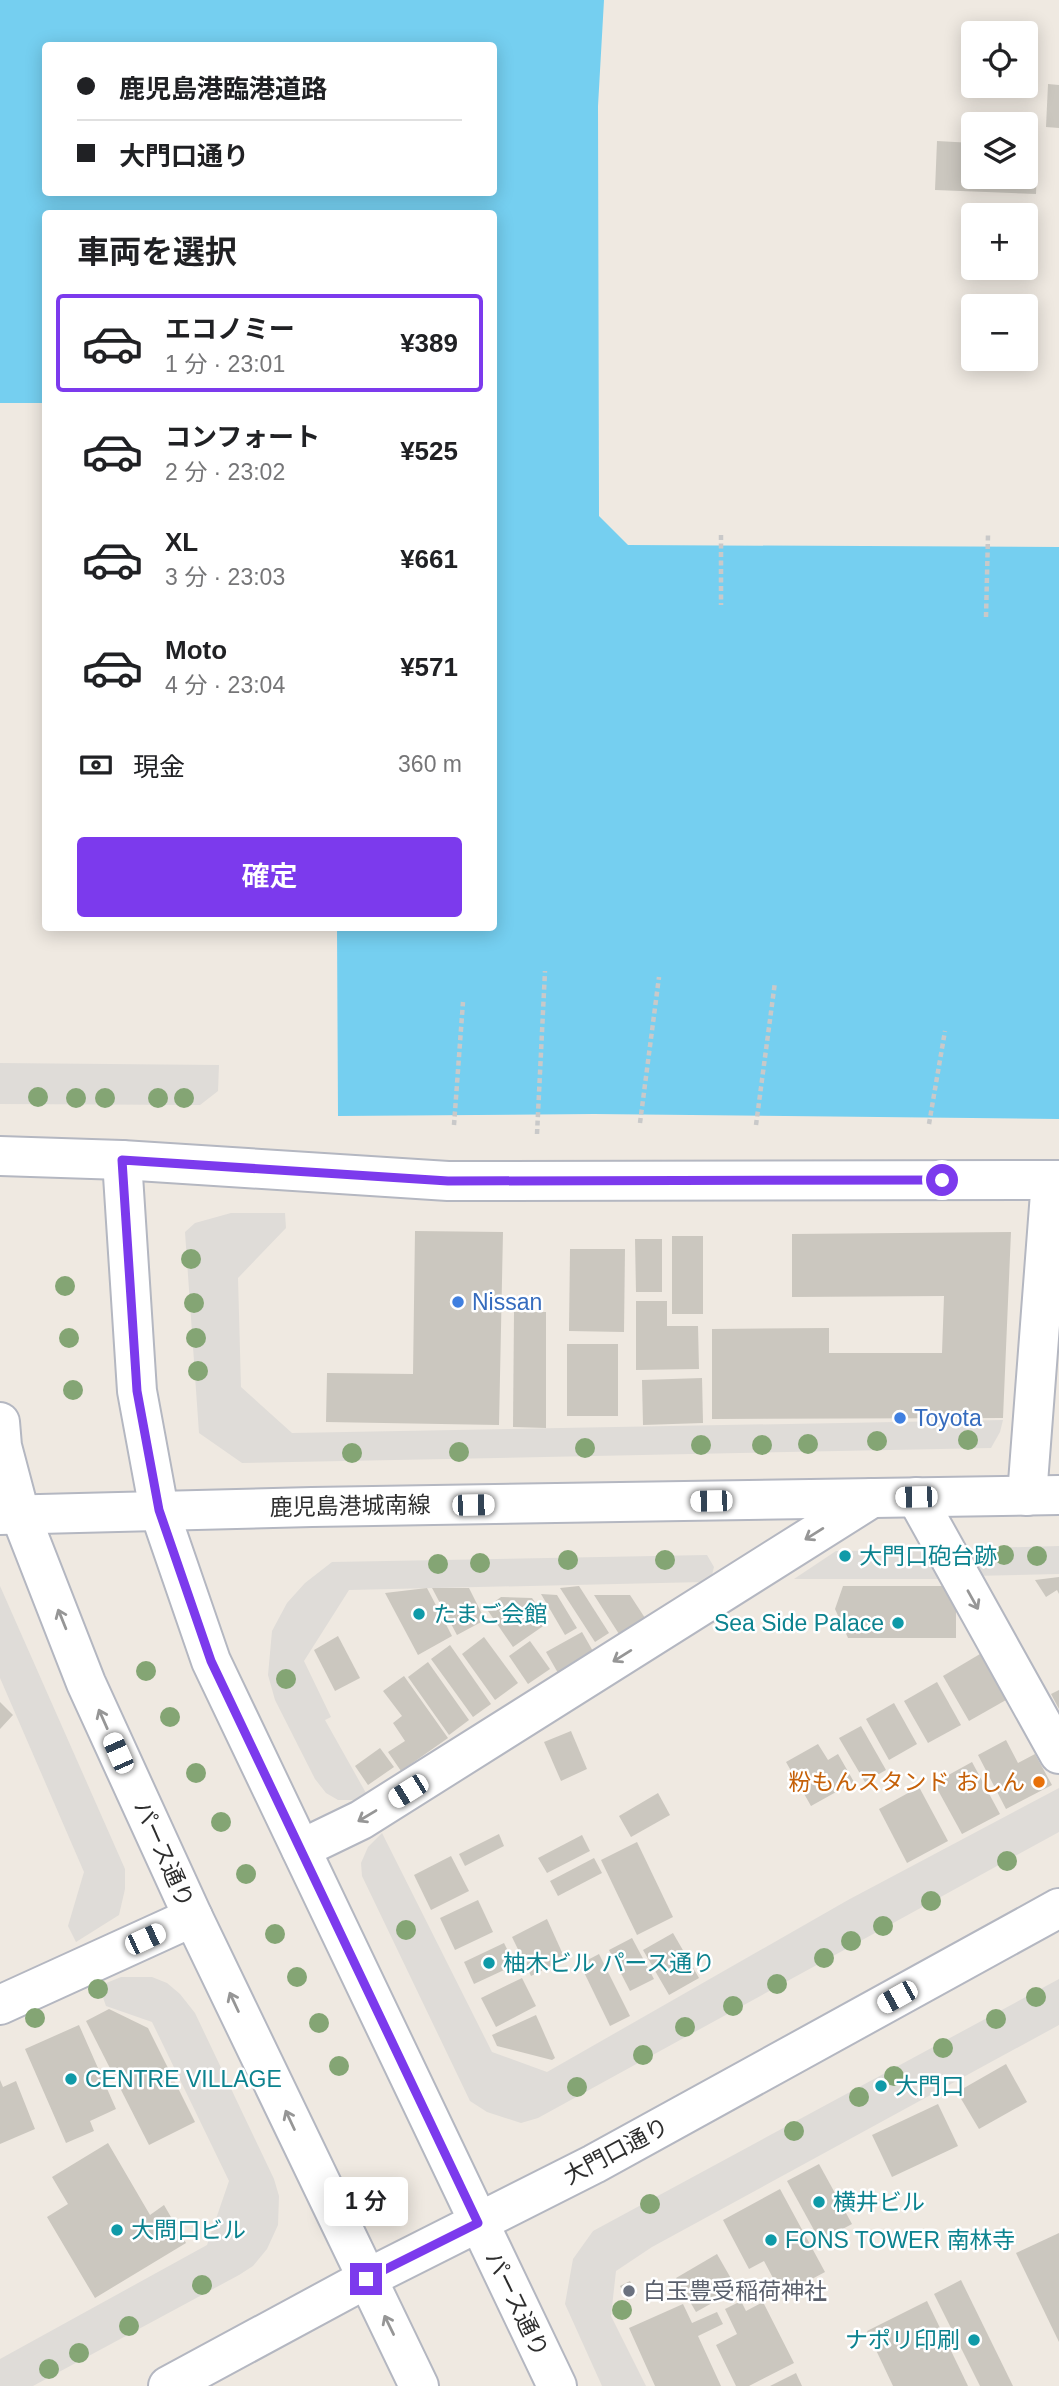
<!DOCTYPE html>
<html lang="ja">
<meta charset="utf-8">
<style>
body{margin:0;font-family:Arial,"Noto Sans JP",sans-serif;background:#f6f6f6;color:#202124;height:100vh;display:flex;flex-direction:column;font-size:26px;white-space:nowrap}
*{box-sizing:border-box;margin:0}
p{font-size:23px;color:#757577}
.icon{flex:none;width:38px;height:38px;fill:none;stroke:currentColor;stroke-width:2;stroke-linecap:round;stroke-linejoin:round}
.map{position:relative;flex:1;overflow:hidden}
.details{position:absolute;left:42px;top:210px;width:455px;height:721px;display:flex;flex-direction:column;background:#fff;border-radius:7px;box-shadow:0 4px 18px #0003}
.details>*{flex:none}
.top-card{position:absolute;left:42px;top:42px;width:455px;height:154px;border-radius:7px;box-shadow:0 4px 18px #0003;display:grid;align-content:center;height:154px;padding:0 35px;background:#fff}
.buttons{position:absolute;left:961px;top:21px;display:grid;gap:14px}
.buttons a{display:grid;place-items:center;width:77px;height:77px;border-radius:7px;background:#fff;box-shadow:0 4px 18px #0003;font-size:35px}
.end{position:absolute;width:32px;height:32px;margin:-16px;border:9px solid #7c3aed;background:#fff;box-shadow:0 0 0 4px #fff}
.from{border-radius:50%}
.bubble{position:absolute;height:49px;border-radius:7px;background:#fff;box-shadow:0 4px 18px #0003;font-size:23px;font-weight:600;line-height:49px;text-align:center}
.car{position:absolute;width:21px;height:42px;margin:-21px -10px;border-radius:9px;box-shadow:0 0 5px 2px #0007;background:linear-gradient(#fff 24%,#345 0 40%,#fff 0 76%,#345 0 86%,#fff 0)}
.top-card b{display:flex;align-items:center;gap:24px;height:66px;font-size:26px}
.top-card b+b{border-top:2px solid #e0e0e0}
.top-card i{width:18px;height:18px;background:#202124}
ul{padding:0;list-style:none}
li{display:flex;align-items:center;gap:21px;height:98px;margin:0 14px 10px;padding:0 21px;border:4px solid transparent;border-radius:7px}
li div{flex:1}
li b{display:block;font-size:26px}
li em{font-style:normal;font-weight:600}
li.selected{border-color:#7c3aed}
li>.icon{width:63px;height:63px;stroke-width:1.5}
h2{padding:0 35px;font-size:32px;line-height:84px}
.pay{display:flex;align-items:center;gap:18px;height:77px;padding:0 35px;font-size:26px}
.pay p{margin-inline-start:auto}
.action{display:flex;gap:14px;margin-top:auto;padding:14px 35px}
.action a{flex:1;height:80px;border-radius:7px;background:#7c3aed;color:#fff;font-size:28px;font-weight:600;line-height:80px;text-align:center}
.map>svg:first-child{display:block}
.plaza{fill:#dfdcd8}
.water{fill:#75cff0;fill-rule:evenodd}
.building{fill:#cbc7bf}
.lines{fill:none;stroke-linecap:round;stroke-linejoin:round}
.minor-casing{stroke:#b4b7c1;stroke-width:42}
.tertiary-casing{stroke:#b4b7c1;stroke-width:42}
.secondary-casing{stroke:#b4b7c1;stroke-width:42}
.path{stroke:#c9c9c9;stroke-width:4.5;stroke-dasharray:5 3.5;stroke-linecap:butt}
.minor{stroke:#fff;stroke-width:38}
.tertiary{stroke:#fff;stroke-width:38}
.secondary{stroke:#fff;stroke-width:38}
.tree{fill:#84a574}
.oneway{stroke:#969696}
.route{stroke:#7c3aed;stroke-width:9}
.shop-dot{fill:#3f7fe0;stroke:#fff;stroke-width:2.5}
.culture-dot{fill:#0f9aa8;stroke:#fff;stroke-width:2.5}
.food-dot{fill:#e8710a;stroke:#fff;stroke-width:2.5}
.worship-dot{fill:#6b7280;stroke:#fff;stroke-width:2.5}
.labels{text-anchor:middle;dominant-baseline:central;stroke-width:5;stroke-linejoin:round;paint-order:stroke}
.shop-label{font-size:23px;fill:#366cbe;stroke:#fff;text-anchor:start}
.street-label{font-size:23px;fill:#2e2e2e;stroke:#fff}
.culture-label{font-size:23px;fill:#0d838f;stroke:#fff;text-anchor:start}
.food-label{font-size:23px;fill:#c56008;stroke:#fff;text-anchor:end}
.worship-label{font-size:23px;fill:#5b616d;stroke:#fff;text-anchor:start}
</style>
<div class="map">
<svg width="1059" height="2386" viewBox="0 0 1059 2386">
<rect width="100%" height="100%" fill="#efe9e1"/>
<g class="plaza">
<path d="M0 1063 219 1065 218 1091 200 1105 0 1104Z"/>
<path d="M231 1213H285L286 1228 238 1278 241 1387 292 1433 1003 1420 1000 1432 991 1448 242 1463 199 1433 185 1232 195 1223Z"/>
<path d="M1059 1546V1574L972 1576 967 1558 976 1550 986 1548Z"/>
<path d="M917 1550 927 1554 946 1579H794L836 1551Z"/>
<path d="M707 1555 714 1567 712 1575 704 1582 349 1590 304 1661 331 1717 325 1720 366 1793 357 1800H338L326 1793 315 1779 275 1700 268 1675 272 1631 287 1603 305 1583 332 1562Z"/>
<path d="M0 1586 125 1869V1889L119 1915 76 1942 68 1926 84 1872 0 1678Z"/>
<path d="M1059 1788V1832L538 2118 521 2123 487 2112 470 2101 362 1876 361 1863 368 1847 382 1833 492 2052 547 2072 848 1900Z"/>
<path d="M121 1977H152L167 1983 180 1994 195 2013 274 2179 279 2196 278 2225 267 2249 253 2266 239 2275 33 2386H0V2359L207 2245 229 2181 152 2022 106 2006 99 1986Z"/>
<path d="M1059 1979V2025L652 2247 616 2271 611 2316 646 2386H602L565 2304 573 2259 593 2231Z"/>
</g>
<path class="water" d="M0 0H604L598 106 599 516 628 545 1059 547V1119L594 1114 338 1116 337 928H494V214H46L45 403H0ZM46 46H494V192H46Z"/>
<g class="building">
<path d="M1048 84 1059 85V128L1046 127Z"/>
<path d="M937 141 973 143V177H1026V145H1038L1036 194 935 190Z"/>
<path d="M415 1231 503 1232 499 1425 326 1422 327 1373 413 1374Z"/>
<path d="M1011 1232 1003 1418 712 1419V1329L829 1328V1353H942L944 1296 792 1297V1234Z"/>
<rect x="672" y="1236" width="31" height="78"/>
<path d="M635 1239H662V1292H636Z"/>
<path d="M570 1249H625L624 1332 569 1331Z"/>
<path d="M636 1301H667V1326H698L699 1369 636 1370Z"/>
<path d="M514 1312H546V1428L513 1427Z"/>
<rect x="567" y="1344" width="51" height="72"/>
<path d="M702 1378 703 1423 643 1425 642 1380Z"/>
<path d="M1059 1577V1594L1057 1590 1046 1597 1035 1580Z"/>
<path d="M579 1586 609 1633 595 1642 560 1588Z"/>
<path d="M843 1586H943L956 1600V1638H848L835 1609Z"/>
<path d="M427 1588 452 1636 418 1655 385 1593Z"/>
<path d="M432 1588H469L485 1620 457 1635Z"/>
<path d="M541 1594 557 1595 577 1628 565 1635Z"/>
<path d="M594 1595H630L645 1618 619 1634Z"/>
<path d="M501 1597 532 1598 549 1622 513 1647 486 1608Z"/>
<path d="M582 1632 594 1653 558 1673 546 1652Z"/>
<path d="M338 1636 360 1678 335 1691 314 1650Z"/>
<path d="M484 1637 518 1683 495 1700 462 1654Z"/>
<path d="M530 1641 550 1669 528 1684 509 1656Z"/>
<path d="M450 1645 491 1704 473 1717 431 1659Z"/>
<path d="M980 1654 1006 1700 969 1721 943 1676Z"/>
<path d="M428 1662 469 1720 449 1735 408 1677Z"/>
<path d="M404 1676 448 1738 401 1771 388 1752 405 1741 393 1723 402 1716 383 1691Z"/>
<path d="M937 1682 961 1725 928 1743 904 1701Z"/>
<path d="M1059 1690V1709L1051 1694Z"/>
<path d="M0 1702 13 1715 0 1729Z"/>
<path d="M894 1703 917 1744 889 1760 866 1719Z"/>
<path d="M861 1726 886 1770 865 1782 839 1738Z"/>
<path d="M571 1731 587 1769 561 1781 544 1742Z"/>
<path d="M1006 1740 1018 1763 1035 1754 1052 1785 1006 1809 978 1755Z"/>
<path d="M818 1744 828 1760 838 1754 854 1782 811 1806 786 1762Z"/>
<path d="M380 1748 394 1767 368 1785 355 1766Z"/>
<path d="M972 1762 1000 1814 962 1834 934 1783Z"/>
<path d="M919 1787 948 1841 907 1863 879 1809Z"/>
<path d="M658 1793 670 1815 631 1837 619 1816Z"/>
<path d="M499 1834 504 1846 465 1866 459 1854Z"/>
<path d="M582 1835 590 1851 547 1873 538 1858Z"/>
<path d="M637 1842 673 1917 637 1935 601 1860Z"/>
<path d="M451 1856 469 1891 431 1910 414 1875Z"/>
<path d="M594 1858 602 1873 558 1896 550 1881Z"/>
<path d="M478 1900 493 1932 455 1950 440 1918Z"/>
<path d="M547 1919 565 1959 531 1976 512 1937Z"/>
<path d="M673 1933 699 1978 669 1995 643 1950Z"/>
<path d="M632 1938 654 1979 630 1991 609 1950Z"/>
<path d="M504 1943 515 1965 474 1984 464 1962Z"/>
<path d="M599 1954 630 2016 610 2026 580 1964Z"/>
<path d="M522 1978 536 2006 496 2027 481 1998Z"/>
<path d="M109 2009 148 2028 195 2122 149 2145 86 2021Z"/>
<path d="M536 2015 555 2058 552 2060 497 2046 492 2035Z"/>
<path d="M79 2025 116 2109 90 2121 94 2131 66 2143 25 2049Z"/>
<path d="M1006 2064 1027 2102 979 2129 957 2092Z"/>
<path d="M0 2080 3 2087 16 2081 35 2129 0 2144Z"/>
<path d="M938 2104 958 2146 892 2177 872 2135Z"/>
<path d="M108 2143 150 2215 164 2205 186 2243 95 2298 47 2217 68 2204 52 2177Z"/>
<path d="M819 2164 852 2224 820 2241 787 2181Z"/>
<path d="M780 2189 825 2272 782 2295 764 2261 749 2269 723 2220Z"/>
<path d="M1059 2233V2342L1016 2253Z"/>
<path d="M717 2254 737 2289 696 2312 676 2278Z"/>
<path d="M961 2280 1013 2386H980L934 2294Z"/>
<path d="M630 2281 637 2295 627 2300 620 2286Z"/>
<path d="M741 2301 746 2311 763 2302 794 2363 749 2386H736L716 2345 737 2334 725 2309Z"/>
<path d="M927 2301 968 2386H893L867 2331Z"/>
<path d="M683 2304 692 2323 717 2312 723 2324 698 2336 721 2386H655L629 2328Z"/>
<path d="M796 2373 802 2386H770Z"/>
</g>
<g class="lines">
<g class="minor-casing">
<g id="minor">
<path d="M916 1497 1059 1754"/>
<path d="M301 1849 361 1820 872 1498"/>
</g>
</g>
<g class="tertiary-casing">
<g id="tertiary">
<path d="M0 1156 122 1160 448 1181 1059 1180"/>
<path d="M122 1160 137 1391 159 1510 211 1661 557 2386"/>
<path d="M0 1422 2 1446 20 1514 86 1683 193 1917 419 2386"/>
<path d="M1027 1496 1051 1180"/>
<path d="M0 2005 193 1917"/>
<path d="M168 2386 366 2279 594 2164 1059 1908"/>
</g>
</g>
<g class="secondary-casing">
<path id="secondary" d="M0 1515 312 1507 1059 1495"/>
</g>
<g class="path">
<path d="M721 535V605"/>
<path d="M986 617 988 535"/>
<path d="M640 1123 659 977"/>
<path d="M929 1124 945 1031"/>
<path d="M454 1125 463 1002"/>
<path d="M756 1125 775 982"/>
<path d="M537 1134 545 971"/>
</g>
<use href="#minor" class="minor"/>
<use href="#tertiary" class="tertiary"/>
<use href="#secondary" class="secondary"/>
</g>
<g class="tree">
<circle cx="38" cy="1097" r="10"/>
<circle cx="76" cy="1098" r="10"/>
<circle cx="105" cy="1098" r="10"/>
<circle cx="158" cy="1098" r="10"/>
<circle cx="184" cy="1098" r="10"/>
<circle cx="191" cy="1259" r="10"/>
<circle cx="65" cy="1286" r="10"/>
<circle cx="194" cy="1303" r="10"/>
<circle cx="69" cy="1338" r="10"/>
<circle cx="196" cy="1338" r="10"/>
<circle cx="198" cy="1371" r="10"/>
<circle cx="73" cy="1390" r="10"/>
<circle cx="968" cy="1440" r="10"/>
<circle cx="877" cy="1441" r="10"/>
<circle cx="808" cy="1444" r="10"/>
<circle cx="701" cy="1445" r="10"/>
<circle cx="762" cy="1445" r="10"/>
<circle cx="585" cy="1448" r="10"/>
<circle cx="459" cy="1452" r="10"/>
<circle cx="352" cy="1453" r="10"/>
<circle cx="1004" cy="1555" r="10"/>
<circle cx="1037" cy="1556" r="10"/>
<circle cx="568" cy="1560" r="10"/>
<circle cx="665" cy="1560" r="10"/>
<circle cx="480" cy="1563" r="10"/>
<circle cx="438" cy="1564" r="10"/>
<circle cx="146" cy="1671" r="10"/>
<circle cx="286" cy="1679" r="10"/>
<circle cx="170" cy="1717" r="10"/>
<circle cx="196" cy="1773" r="10"/>
<circle cx="221" cy="1822" r="10"/>
<circle cx="1007" cy="1861" r="10"/>
<circle cx="246" cy="1874" r="10"/>
<circle cx="931" cy="1901" r="10"/>
<circle cx="883" cy="1926" r="10"/>
<circle cx="406" cy="1930" r="10"/>
<circle cx="275" cy="1934" r="10"/>
<circle cx="851" cy="1941" r="10"/>
<circle cx="824" cy="1958" r="10"/>
<circle cx="297" cy="1977" r="10"/>
<circle cx="777" cy="1984" r="10"/>
<circle cx="98" cy="1989" r="10"/>
<circle cx="1036" cy="1997" r="10"/>
<circle cx="733" cy="2006" r="10"/>
<circle cx="35" cy="2018" r="10"/>
<circle cx="996" cy="2019" r="10"/>
<circle cx="319" cy="2023" r="10"/>
<circle cx="685" cy="2027" r="10"/>
<circle cx="943" cy="2048" r="10"/>
<circle cx="643" cy="2055" r="10"/>
<circle cx="339" cy="2066" r="10"/>
<circle cx="894" cy="2076" r="10"/>
<circle cx="577" cy="2087" r="10"/>
<circle cx="859" cy="2097" r="10"/>
<circle cx="794" cy="2131" r="10"/>
<circle cx="650" cy="2204" r="10"/>
<circle cx="202" cy="2285" r="10"/>
<circle cx="622" cy="2310" r="10"/>
<circle cx="129" cy="2326" r="10"/>
<circle cx="79" cy="2353" r="10"/>
<circle cx="49" cy="2369" r="10"/>
</g>
<defs><path id="oneway-shaft" d="M-6 0H5M1.5-3L5.5 0L1.5 3" fill="none" stroke-width="1.6" stroke-linecap="round" stroke-linejoin="round" transform="scale(1.75)"/></defs>
<g class="oneway">
<use href="#oneway-shaft" transform="translate(814 1534) rotate(148)"/>
<use href="#oneway-shaft" transform="translate(973 1600) rotate(61)"/>
<use href="#oneway-shaft" transform="translate(62 1619) rotate(-112)"/>
<use href="#oneway-shaft" transform="translate(622 1656) rotate(148)"/>
<use href="#oneway-shaft" transform="translate(103 1719) rotate(-114)"/>
<use href="#oneway-shaft" transform="translate(367 1816) rotate(149)"/>
<use href="#oneway-shaft" transform="translate(234 2002) rotate(-115)"/>
<use href="#oneway-shaft" transform="translate(290 2120) rotate(-115)"/>
<use href="#oneway-shaft" transform="translate(389 2325) rotate(-116)"/>
</g>
<g class="lines">
<path class="route" d="M366 2279 478 2223 211 1661 159 1510 137 1391 122 1160 448 1181 942 1180"/>
</g>
<g class="shop-dot">
<circle cx="458" cy="1302" r="7"/>
<circle cx="900" cy="1418" r="7"/>
</g>
<g class="culture-dot">
<circle cx="845" cy="1556" r="7"/>
<circle cx="419" cy="1614" r="7"/>
<circle cx="898" cy="1623" r="7"/>
<circle cx="489" cy="1963" r="7"/>
<circle cx="71" cy="2079" r="7"/>
<circle cx="881" cy="2086" r="7"/>
<circle cx="819" cy="2202" r="7"/>
<circle cx="117" cy="2230" r="7"/>
<circle cx="771" cy="2240" r="7"/>
<circle cx="974" cy="2340" r="7"/>
</g>
<circle class="food-dot" cx="1039" cy="1782" r="7"/>
<circle class="worship-dot" cx="629" cy="2291" r="7"/>
<g class="labels">
<g class="shop-label">
<text x="472" y="1302">Nissan</text>
<text x="914" y="1418">Toyota</text>
</g>
<g class="street-label">
<text transform="translate(350 1506) rotate(-1)">鹿児島港城南線</text>
<text transform="translate(164 1854) rotate(66)">パース通り</text>
<text transform="translate(616 2151) rotate(-28)">大門口通り</text>
<text transform="translate(517 2304) rotate(64)">パース通り</text>
</g>
<g class="culture-label">
<text x="859" y="1556">大門口砲台跡</text>
<text x="433" y="1614">たまご会館</text>
<text x="884" y="1623" text-anchor="end">Sea Side Palace</text>
<text x="503" y="1963">柚木ビル パース通り</text>
<text x="85" y="2079">CENTRE VILLAGE</text>
<text x="895" y="2086">大門口</text>
<text x="833" y="2202">横井ビル</text>
<text x="131" y="2230">大問口ビル</text>
<text x="785" y="2240">FONS TOWER 南林寺</text>
<text x="960" y="2340" text-anchor="end">ナポリ印刷</text>
</g>
<g class="food-label">
<text x="1025" y="1782">粉もんスタンド おしん</text>
</g>
<g class="worship-label">
<text x="643" y="2291">白玉豊受稲荷神社</text>
</g>
</g>
</svg>
<div class="buttons">
<a><svg class="icon" aria-label="locate" viewBox="0 0 24 24"><circle cx="12" cy="12" r="6"/><path d="M12 2v4M12 18v4M2 12h4M18 12h4"/></svg></a>
<a><svg class="icon" aria-label="layers" viewBox="0 0 24 24"><path d="M12 4l9 5-9 5-9-5zM3 14l9 5 9-5"/></svg></a>
<a>+</a>
<a>−</a>
</div>
<i class="end from" style="left:942px;top:1180px"></i>
<i class="end" style="left:366px;top:2279px"></i>
<div class="bubble" style="left:324px;top:2177px;width:84px">1 分</div>
<i class="car" style="left:916px;top:1497px;rotate:269deg"></i>
<i class="car" style="left:711px;top:1501px;rotate:269deg"></i>
<i class="car" style="left:473px;top:1505px;rotate:89deg"></i>
<i class="car" style="left:118px;top:1753px;rotate:336deg"></i>
<i class="car" style="left:408px;top:1791px;rotate:238deg"></i>
<i class="car" style="left:145px;top:1939px;rotate:65deg"></i>
<i class="car" style="left:897px;top:1997px;rotate:241deg"></i>
<div class="top-card">
<b><i class="from"></i>鹿児島港臨港道路</b>
<b><i></i>大門口通り</b>
</div>
<section class="details">
<h2>車両を選択</h2>
<ul>
<li class="selected"><svg class="icon" aria-label="car" viewBox="0 0 24 24"><path d="M5 17H2v-5l4-1 3-4h7l3 4 3 1v5h-3M9 17h6M6 11h13"/><circle cx="7" cy="17" r="2"/><circle cx="17" cy="17" r="2"/></svg><div><b>エコノミー</b><p>1 分 · 23:01</p></div><em>¥389</em></li>
<li><svg class="icon" aria-label="car" viewBox="0 0 24 24"><path d="M5 17H2v-5l4-1 3-4h7l3 4 3 1v5h-3M9 17h6M6 11h13"/><circle cx="7" cy="17" r="2"/><circle cx="17" cy="17" r="2"/></svg><div><b>コンフォート</b><p>2 分 · 23:02</p></div><em>¥525</em></li>
<li><svg class="icon" aria-label="car" viewBox="0 0 24 24"><path d="M5 17H2v-5l4-1 3-4h7l3 4 3 1v5h-3M9 17h6M6 11h13"/><circle cx="7" cy="17" r="2"/><circle cx="17" cy="17" r="2"/></svg><div><b>XL</b><p>3 分 · 23:03</p></div><em>¥661</em></li>
<li><svg class="icon" aria-label="car" viewBox="0 0 24 24"><path d="M5 17H2v-5l4-1 3-4h7l3 4 3 1v5h-3M9 17h6M6 11h13"/><circle cx="7" cy="17" r="2"/><circle cx="17" cy="17" r="2"/></svg><div><b>Moto</b><p>4 分 · 23:04</p></div><em>¥571</em></li>
</ul>
<div class="pay"><svg class="icon" aria-label="cash" viewBox="0 0 24 24"><path d="M3 7h18v10H3z"/><circle cx="12" cy="12" r="2"/></svg>現金<p>360 m</p></div>
<div class="action"><a>確定</a></div>
</section>
</div>
